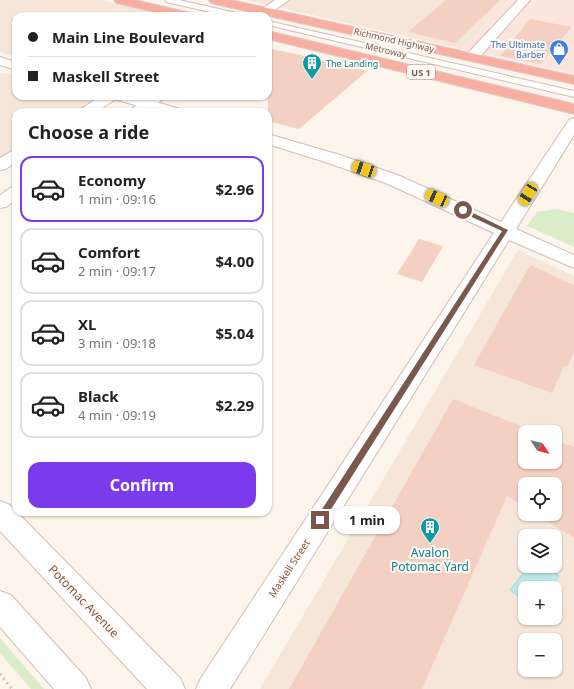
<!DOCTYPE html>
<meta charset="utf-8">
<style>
body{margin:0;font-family:"Noto Sans",sans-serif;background:#f6f6f6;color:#222;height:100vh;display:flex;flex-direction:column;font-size:15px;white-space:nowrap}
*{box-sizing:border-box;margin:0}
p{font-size:13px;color:#767676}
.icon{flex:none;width:22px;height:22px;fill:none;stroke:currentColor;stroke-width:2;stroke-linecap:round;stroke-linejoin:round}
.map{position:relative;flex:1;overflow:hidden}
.sheet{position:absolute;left:12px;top:108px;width:260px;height:408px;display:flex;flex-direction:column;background:#fff;border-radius:12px;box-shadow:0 1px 3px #0004}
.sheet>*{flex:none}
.hud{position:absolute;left:12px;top:12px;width:260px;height:88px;border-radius:12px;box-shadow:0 1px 3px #0004;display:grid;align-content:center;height:88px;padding:0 16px;background:#fff}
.needle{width:26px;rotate:126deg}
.controls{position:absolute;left:518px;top:425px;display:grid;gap:8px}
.controls a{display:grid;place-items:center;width:44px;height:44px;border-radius:8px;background:#fff;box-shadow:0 1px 3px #0004;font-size:20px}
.end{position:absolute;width:18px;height:18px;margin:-9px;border:5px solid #7a584c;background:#fff;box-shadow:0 0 0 2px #fff}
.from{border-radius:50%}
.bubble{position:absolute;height:28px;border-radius:12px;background:#fff;box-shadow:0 1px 3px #0004;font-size:13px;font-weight:700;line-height:28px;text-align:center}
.car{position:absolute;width:12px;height:24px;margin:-12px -6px;border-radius:5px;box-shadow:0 0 3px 1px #0007;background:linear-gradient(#f5c518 24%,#345 0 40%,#f5c518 0 76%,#345 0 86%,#f5c518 0)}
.hud b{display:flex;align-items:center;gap:14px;height:38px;font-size:15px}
.hud b+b{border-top:1px solid #e0e0e0}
.hud i{width:10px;height:10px;background:#222}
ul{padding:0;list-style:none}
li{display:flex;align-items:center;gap:12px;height:66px;margin:0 8px 6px;padding:0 8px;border:2px solid #e0e0e0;border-radius:12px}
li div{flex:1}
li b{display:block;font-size:15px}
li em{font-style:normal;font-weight:700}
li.on{border-color:#7c3aed}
li>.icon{width:36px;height:36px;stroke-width:1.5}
h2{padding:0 16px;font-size:18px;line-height:48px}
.cta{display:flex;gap:8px;margin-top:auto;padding:8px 16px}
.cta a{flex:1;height:46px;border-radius:12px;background:#7c3aed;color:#fff;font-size:16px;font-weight:700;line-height:46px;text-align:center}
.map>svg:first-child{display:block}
.residential{fill:#f5e6d9;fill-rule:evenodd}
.commercial{fill:#fde5df}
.green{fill:#dbecc8}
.water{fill:#bee7e8;stroke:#a4d8db}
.building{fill:#f4d0c2}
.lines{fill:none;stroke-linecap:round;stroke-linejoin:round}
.lane-casing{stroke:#d3bdb2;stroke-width:2}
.street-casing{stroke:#d3bdb2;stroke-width:2}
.secondary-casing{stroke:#d6bdaf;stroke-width:2}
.highway-casing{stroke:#dad0cd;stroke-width:2}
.path{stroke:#dab3a4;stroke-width:3;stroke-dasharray:1.5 4;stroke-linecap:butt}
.lane{fill:#fff;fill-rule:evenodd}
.street{fill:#fff;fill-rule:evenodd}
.secondary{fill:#fff;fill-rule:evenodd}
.highway{fill:#f8afa2;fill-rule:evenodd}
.route{fill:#7a584c}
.labels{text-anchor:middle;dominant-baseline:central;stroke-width:4;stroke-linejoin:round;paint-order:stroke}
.far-street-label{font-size:9px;fill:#7a584c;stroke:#fff9f3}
.far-shop-label{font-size:9px;fill:#366cbe;stroke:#fff9f3;text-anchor:end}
.far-culture-label{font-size:9px;fill:#0d838f;stroke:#fff9f3;text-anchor:start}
.shield{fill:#fff9f3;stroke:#a2887e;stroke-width:1}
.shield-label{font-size:9px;font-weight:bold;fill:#7a584c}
.street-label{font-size:10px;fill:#7a584c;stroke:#fff9f3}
.near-culture-label{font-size:12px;fill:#0d838f;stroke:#fff9f3}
.near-street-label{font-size:12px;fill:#7a584c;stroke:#fff9f3}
</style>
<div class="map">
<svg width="574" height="689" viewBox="0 0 574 689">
<rect width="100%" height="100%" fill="#fdf4ec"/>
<g class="residential">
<path d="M0 0H100L166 16H16V57L0 52Z"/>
<path d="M246 0H509L462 49Z"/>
<path d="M0 73 16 74V96H92L93 100 76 112H16V149L0 158Z"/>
<path d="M518 250 574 276V689H260ZM525 432H555V462H525ZM525 484H555V514H525ZM525 536H555V566H525ZM525 588H555V618H525ZM525 640H555V670H525Z"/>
</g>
<path class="commercial" d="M509 0H574V74L462 49Z"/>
<g class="green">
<path d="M558 209 574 213V247L527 226 537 212Z"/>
<path d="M0 638 44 689H31L0 653Z"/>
</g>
<path class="water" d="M529 566H545L559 576 550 588H525V601L510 590Z"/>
<g class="building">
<path d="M446 0H500L455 43 408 32Z"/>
<path d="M530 19 572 27 540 64 500 56Z"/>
<path d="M268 48 332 62 367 71 299 129 268 121Z"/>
<path d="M419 239 443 246 422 282 397 274Z"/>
<path d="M530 265 574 285V352L567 367 564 366 552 393 474 365Z"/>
<path d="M453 399 536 432H525V462H555V440L574 447V538L536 514H555V484H525V507L507 496 422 689H289Z"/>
</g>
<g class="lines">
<g class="lane-casing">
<g id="lane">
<path d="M165 0H179L241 14 242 16H228L166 2Z"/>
<path d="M268 21 574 91V97L268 25Z"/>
</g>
</g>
<g class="street-casing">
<g id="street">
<path d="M275 0H289L269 14H261L259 11Z"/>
<path d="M518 0H530L477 60H467L465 57 467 54Z"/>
<path d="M0 57 16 62V70L0 65Z"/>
<path d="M112 96H135L180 109 183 112H159L114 99Z"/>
<path d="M574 118V135L516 229 574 255V268L509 240 230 689H196L201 678 494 233 388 184 328 163 268 144V134L340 155 400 176 501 222 569 120Z"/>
</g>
</g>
<g class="secondary-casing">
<g id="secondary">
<path d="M265 7 269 8 271 11 266 16H252L261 8Z"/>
<path d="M101 96H118L116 99 96 112H78L81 109Z"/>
<path d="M150 96H167L146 112H128L131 109Z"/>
<path d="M16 150V162L6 169 0 170V158L10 152Z"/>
<path d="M16 187V200L6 207 0 208V195L10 188Z"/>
<path d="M0 501 10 505 180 678 185 689H147L0 531Z"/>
<path d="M0 591 11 595 86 678 91 689H54L0 627Z"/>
</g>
</g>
<g class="highway-casing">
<g id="highway">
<path d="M114 0H135L191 13 193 16H172L116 3Z"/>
<path d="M209 0H231L574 76V84L215 4 211 3Z"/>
<path d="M268 31 574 104V114L268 39Z"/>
</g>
</g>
<path class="path" d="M0 674 12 689"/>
<use href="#lane" class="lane"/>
<use href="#street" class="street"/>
<use href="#secondary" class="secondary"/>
<use href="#highway" class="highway"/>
</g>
<path class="route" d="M461 209H465L508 230 323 522H317V517L502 231 461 212Z"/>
<defs>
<g id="shop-pin" transform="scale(1)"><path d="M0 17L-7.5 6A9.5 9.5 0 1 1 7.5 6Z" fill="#3f7fe0" stroke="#fff9f3"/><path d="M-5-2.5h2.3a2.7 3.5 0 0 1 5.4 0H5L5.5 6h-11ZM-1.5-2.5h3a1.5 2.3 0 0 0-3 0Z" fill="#fff"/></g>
<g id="building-pin" transform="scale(1)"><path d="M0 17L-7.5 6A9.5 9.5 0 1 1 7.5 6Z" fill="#0f9aa8" stroke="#fff9f3"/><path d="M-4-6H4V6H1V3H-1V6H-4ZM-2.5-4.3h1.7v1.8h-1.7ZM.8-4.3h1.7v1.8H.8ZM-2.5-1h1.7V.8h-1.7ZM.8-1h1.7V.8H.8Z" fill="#fff"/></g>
</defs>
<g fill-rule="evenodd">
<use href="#shop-pin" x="559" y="49"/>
<use href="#building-pin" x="312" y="63"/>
<use href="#building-pin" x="430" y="527"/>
</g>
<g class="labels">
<g class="far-street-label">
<text transform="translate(394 40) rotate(13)">Richmond Highway</text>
<text transform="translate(386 50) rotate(13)">Metroway</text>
</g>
<g class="far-shop-label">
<text x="545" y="44">The Ultimate<tspan x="545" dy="10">Barber</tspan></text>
</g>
<g class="far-culture-label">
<text x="326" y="63">The Landing</text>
</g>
<rect class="shield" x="407" y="65" width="28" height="14" rx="3"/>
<g class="shield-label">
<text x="421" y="72">US 1</text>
</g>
<g class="street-label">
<text transform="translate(289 568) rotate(-57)">Maskell Street</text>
</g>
<g class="near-culture-label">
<text x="430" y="552">Avalon<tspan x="430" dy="14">Potomac Yard</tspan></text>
</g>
<g class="near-street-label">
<text transform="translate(84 601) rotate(46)">Potomac Avenue</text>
</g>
</g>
</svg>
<div class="controls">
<a><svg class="needle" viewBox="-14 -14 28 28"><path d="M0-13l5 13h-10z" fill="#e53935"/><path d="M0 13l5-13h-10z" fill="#767676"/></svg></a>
<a><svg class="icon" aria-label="locate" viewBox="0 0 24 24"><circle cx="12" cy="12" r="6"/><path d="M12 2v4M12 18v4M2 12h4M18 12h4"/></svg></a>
<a><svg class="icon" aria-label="layers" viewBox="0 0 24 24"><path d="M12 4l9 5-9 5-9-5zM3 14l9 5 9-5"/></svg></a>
<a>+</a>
<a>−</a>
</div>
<i class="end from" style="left:463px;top:210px"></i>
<i class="end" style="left:320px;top:520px"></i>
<div class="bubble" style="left:334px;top:506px;width:66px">1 min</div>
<i class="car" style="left:364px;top:169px;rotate:289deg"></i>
<i class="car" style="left:528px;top:194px;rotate:212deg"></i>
<i class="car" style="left:437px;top:198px;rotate:294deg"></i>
<div class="hud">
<b><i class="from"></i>Main Line Boulevard</b>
<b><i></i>Maskell Street</b>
</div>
<section class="sheet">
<h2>Choose a ride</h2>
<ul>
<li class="on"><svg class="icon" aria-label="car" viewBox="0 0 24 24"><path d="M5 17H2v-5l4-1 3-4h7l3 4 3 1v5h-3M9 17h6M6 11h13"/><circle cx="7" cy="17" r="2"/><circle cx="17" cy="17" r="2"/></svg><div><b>Economy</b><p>1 min · 09:16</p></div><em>$2.96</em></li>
<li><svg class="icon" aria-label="car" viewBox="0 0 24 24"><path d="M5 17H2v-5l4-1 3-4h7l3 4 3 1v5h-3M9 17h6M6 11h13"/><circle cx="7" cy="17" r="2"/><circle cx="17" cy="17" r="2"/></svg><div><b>Comfort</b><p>2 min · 09:17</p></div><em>$4.00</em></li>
<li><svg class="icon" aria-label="car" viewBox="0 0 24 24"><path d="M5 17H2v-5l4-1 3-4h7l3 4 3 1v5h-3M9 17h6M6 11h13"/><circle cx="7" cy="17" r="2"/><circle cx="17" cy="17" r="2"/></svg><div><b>XL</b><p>3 min · 09:18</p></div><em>$5.04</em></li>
<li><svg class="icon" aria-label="car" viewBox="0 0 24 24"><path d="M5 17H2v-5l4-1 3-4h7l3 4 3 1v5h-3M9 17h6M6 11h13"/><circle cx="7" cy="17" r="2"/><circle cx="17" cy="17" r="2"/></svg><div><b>Black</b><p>4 min · 09:19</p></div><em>$2.29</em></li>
</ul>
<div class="cta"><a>Confirm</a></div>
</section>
</div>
